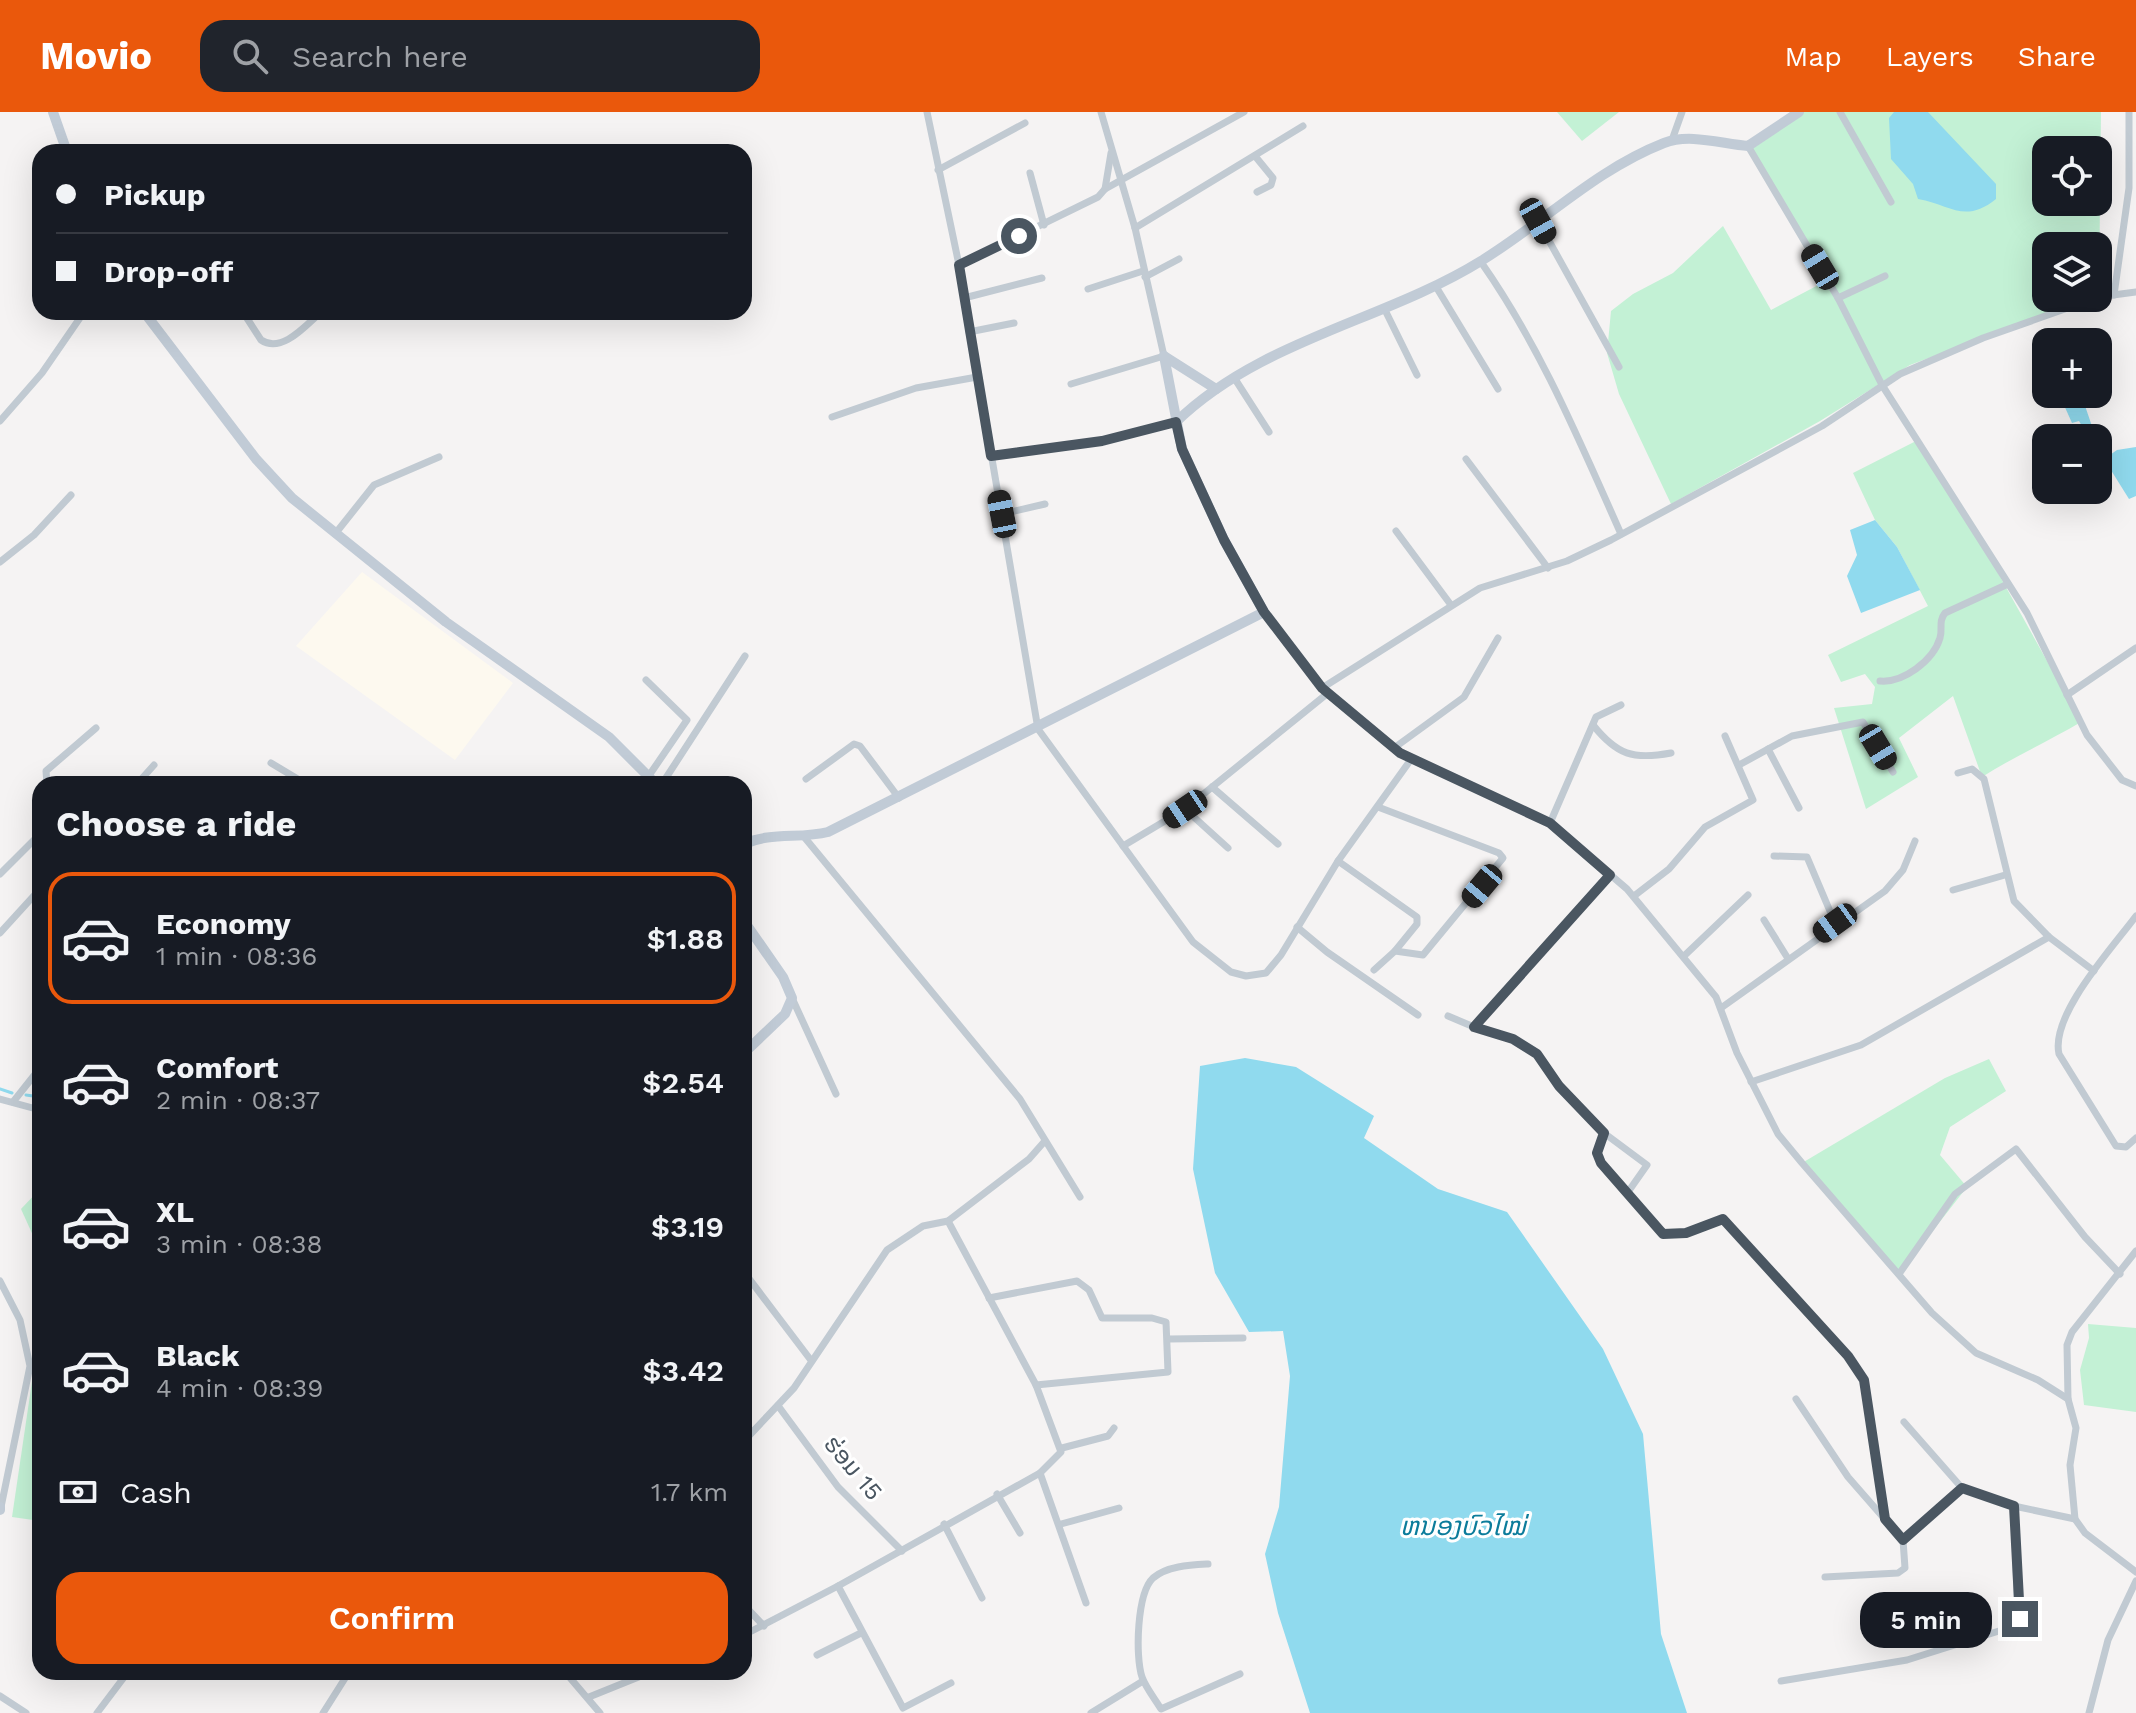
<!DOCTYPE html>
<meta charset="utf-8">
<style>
body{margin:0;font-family:"Work Sans","Noto Sans Lao",sans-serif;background:#20242c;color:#f1f3f6;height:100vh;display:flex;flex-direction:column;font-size:30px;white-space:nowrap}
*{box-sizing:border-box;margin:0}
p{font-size:26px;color:#9ea1a6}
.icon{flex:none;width:44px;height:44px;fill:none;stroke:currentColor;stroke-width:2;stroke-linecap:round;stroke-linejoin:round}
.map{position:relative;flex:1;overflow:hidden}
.panel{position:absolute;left:32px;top:664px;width:720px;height:904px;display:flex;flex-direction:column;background:#171b24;border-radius:24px;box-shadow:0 8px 32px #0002}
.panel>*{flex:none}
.banner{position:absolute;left:32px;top:32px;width:720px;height:176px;border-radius:24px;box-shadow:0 8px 32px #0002;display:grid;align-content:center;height:176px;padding:0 24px;background:#171b24}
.tools{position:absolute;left:2032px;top:24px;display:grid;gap:16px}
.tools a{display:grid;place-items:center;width:80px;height:80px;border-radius:16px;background:#171b24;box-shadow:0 8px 32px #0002;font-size:40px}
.end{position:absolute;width:36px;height:36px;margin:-18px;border:10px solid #4a5661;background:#fff;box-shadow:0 0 0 4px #fff}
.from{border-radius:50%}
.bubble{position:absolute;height:56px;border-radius:24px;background:#171b24;box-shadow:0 8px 32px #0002;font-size:26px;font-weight:600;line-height:56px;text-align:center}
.car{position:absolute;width:24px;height:48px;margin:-24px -12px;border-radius:10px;box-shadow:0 0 6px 2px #0007;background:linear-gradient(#222 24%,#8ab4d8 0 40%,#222 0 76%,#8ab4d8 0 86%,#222 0)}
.banner b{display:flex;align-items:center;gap:28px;height:76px;font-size:30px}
.banner b+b{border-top:2px solid #363941}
.banner i{width:20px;height:20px;background:#f1f3f6}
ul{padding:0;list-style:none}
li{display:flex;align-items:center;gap:24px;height:132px;margin:0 16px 12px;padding:0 8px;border:4px solid transparent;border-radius:24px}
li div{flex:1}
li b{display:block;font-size:30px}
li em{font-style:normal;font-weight:600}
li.current{border-color:#ea580c}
li>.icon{width:72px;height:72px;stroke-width:1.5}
h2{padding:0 24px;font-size:36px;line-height:96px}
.pay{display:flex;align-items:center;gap:20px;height:88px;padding:0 24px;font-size:30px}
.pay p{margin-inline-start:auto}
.primary-button{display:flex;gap:16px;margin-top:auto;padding:16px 24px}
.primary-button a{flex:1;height:92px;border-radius:24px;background:#ea580c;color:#fff;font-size:32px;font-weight:600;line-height:92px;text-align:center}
header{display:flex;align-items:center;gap:48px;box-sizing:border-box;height:112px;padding:0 40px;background:#ea580c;color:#fff}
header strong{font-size:38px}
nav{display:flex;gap:44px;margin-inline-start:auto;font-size:28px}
.search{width:560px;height:72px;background:#20242c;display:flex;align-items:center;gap:20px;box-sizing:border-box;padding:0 28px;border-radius:24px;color:#9ea1a6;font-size:30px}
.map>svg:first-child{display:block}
.commercial{fill:#fdf9ef}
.green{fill:#c3f1d5;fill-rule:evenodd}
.water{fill:#90daee}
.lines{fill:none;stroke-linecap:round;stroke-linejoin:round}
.stream{stroke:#90daee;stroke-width:3}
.street{stroke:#c1cad2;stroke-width:7}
.secondary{stroke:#c1cbd6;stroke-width:10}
.route{stroke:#4a5661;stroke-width:10}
.labels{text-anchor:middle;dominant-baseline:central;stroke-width:6;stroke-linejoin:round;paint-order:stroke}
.street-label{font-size:24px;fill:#4a5661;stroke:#fff}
.water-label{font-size:26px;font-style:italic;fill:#0c7c9b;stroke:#fff}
</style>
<header>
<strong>Movio</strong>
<div class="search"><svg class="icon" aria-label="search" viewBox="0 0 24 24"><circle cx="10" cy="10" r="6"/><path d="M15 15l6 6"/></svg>Search here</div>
<nav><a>Map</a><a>Layers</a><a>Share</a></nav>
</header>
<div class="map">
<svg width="2136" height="1601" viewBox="0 0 2136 1601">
<rect width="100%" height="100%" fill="#f5f3f3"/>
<path class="commercial" d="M362 460 513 571 455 648 296 534Z"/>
<g class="green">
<path d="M1557 0H1619L1582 29Z"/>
<path d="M1792 0H2101L2099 180 2098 134H2046V186H2089L1910 253 1820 309 1671 392 1619 282 1607 241 1611 199 1633 182 1673 161 1723 114 1771 198 1824 170 1747 33ZM2046 38H2098V90H2046Z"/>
<path d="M1916 329 1993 452 2081 610C2049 629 2015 644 1982 665L1953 584 1899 626 1918 665 1866 697 1834 596 1872 592 1875 575 1865 562 1841 570 1828 543 1928 494 1897 435 1875 408 1853 361Z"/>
<path d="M1989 947 2006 979 1950 1015 1940 1043 1967 1075 1899 1162 1802 1051 1945 966Z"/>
<path d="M40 1077V1139L21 1097Z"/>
<path d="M2088 1212 2136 1216V1300L2084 1293 2080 1258 2089 1226Z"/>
<path d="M40 1248V1409L12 1405 35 1249Z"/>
</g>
<g class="water">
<path d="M1894 0H1928L1996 72V87C1965 112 1951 93 1918 87L1913 72 1891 47 1889 6Z"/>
<path d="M2059 282H2081L2096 326H2089L2079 309 2072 311Z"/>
<path d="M2136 335V384L2129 387 2104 347 2117 338Z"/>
<path d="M1875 408 1897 435 1920 478 1861 501 1847 464 1857 443 1850 418Z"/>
<path d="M1245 946 1296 955 1374 1004 1364 1026 1438 1077 1507 1100 1603 1237 1643 1322 1661 1522 1687 1601H1310L1278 1501 1265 1442 1279 1395 1290 1264 1283 1219 1249 1220 1215 1161 1193 1057 1200 954Z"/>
</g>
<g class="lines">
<g class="stream">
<path d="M0 977 12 981"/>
<path d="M26 983 40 985"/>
</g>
<g class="street">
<path d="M927 0 959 153 1038 617 1193 830 1231 860 1246 864 1266 861 1281 843 1338 749 1412 646"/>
<path d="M1840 0 1891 90"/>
<path d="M1672 28 1682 0"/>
<path d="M1748 34 1838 186 1882 273 2027 501 2087 623 2122 668 2136 674"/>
<path d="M1255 44 1273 66 1271 73 1257 80"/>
<path d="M938 58 1025 11"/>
<path d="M1030 61 1044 113"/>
<path d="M1105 77 1244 0"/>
<path d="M1538 109 1619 255"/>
<path d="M1135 116 1303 14"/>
<path d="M1481 150C1540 234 1579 328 1621 422"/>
<path d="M959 153 1098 85 1105 77 1111 41"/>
<path d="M1145 165 1179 147"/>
<path d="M1435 173 1498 277"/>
<path d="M1088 177 1143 159"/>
<path d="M2114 183 2129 76V0"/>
<path d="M2098 185 2136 180"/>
<path d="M964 186 1042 166"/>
<path d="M1838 186 1885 164"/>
<path d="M1384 196 1417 263"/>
<path d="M243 200 261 228C282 242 306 213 321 200"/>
<path d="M969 220 1014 211"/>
<path d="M1235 267 1269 320"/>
<path d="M1071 272 1164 244 1135 116 1101 0"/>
<path d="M832 305 916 276 977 265"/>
<path d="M0 309 42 261 84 200"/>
<path d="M991 344 1102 329 1176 310"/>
<path d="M1466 347 1548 456"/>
<path d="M1002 402 1045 392"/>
<path d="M1396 419 1451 493"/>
<path d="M335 422 374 373 439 345"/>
<path d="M0 450 34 423 71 383"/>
<path d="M1264 500 1322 576 1480 476 1567 449 1611 428 1822 314 1900 262 1983 226 2096 186"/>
<path d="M646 568 687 608 648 665"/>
<path d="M1880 569C1903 571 1933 549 1940 526 1943 516 1938 510 1945 501L2008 472"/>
<path d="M1322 576 1400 641 1550 711 1627 777 1716 885 1737 941 1778 1022 1802 1051 1932 1201 1976 1241 2038 1268 2068 1287 2076 1316 2070 1353 2075 1407 2085 1421 2136 1460"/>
<path d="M2067 583 2136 536"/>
<path d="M1593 613C1617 643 1633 648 1671 641"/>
<path d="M1394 636 1464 585 1498 526"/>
<path d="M1768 637 1799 696"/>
<path d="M271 651 306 672"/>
<path d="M1739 653 1792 624 1863 610 1893 660"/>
<path d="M1958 661 1972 657 1984 667 2014 789 2049 825 2094 859"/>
<path d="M806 667 854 632 860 634 899 686"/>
<path d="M47 672 46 659 96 616"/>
<path d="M137 672 154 653"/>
<path d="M662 672 745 544"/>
<path d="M1212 675 1278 732"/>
<path d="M1185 697 1228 736"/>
<path d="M1550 711 1596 605 1621 593"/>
<path d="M805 726 1020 987 1080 1085"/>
<path d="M1123 734 1185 697 1328 581"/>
<path d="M1774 744 1807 745 1835 811"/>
<path d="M1338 749 1417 805V812L1395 839"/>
<path d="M0 762 40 722"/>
<path d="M1953 778 2005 763"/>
<path d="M1634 784 1669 757 1705 715 1753 688 1725 624"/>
<path d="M2136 804C2113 835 2050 903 2059 942L2116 1034 2126 1035 2136 1026"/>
<path d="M1764 808 1787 845"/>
<path d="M1297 815 1327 840 1418 903"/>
<path d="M0 821 40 777"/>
<path d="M1684 844 1748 783"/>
<path d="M1374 858 1395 839 1423 843 1503 746 1499 741 1378 695"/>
<path d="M792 886 836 982"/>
<path d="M1721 896 1885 779 1903 758 1915 729"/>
<path d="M1448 904 1474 915 1610 763"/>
<path d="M1474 915 1513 927 1537 942 1559 974 1604 1021 1597 1041 1601 1051 1663 1122 1686 1121 1723 1107 1848 1244 1864 1268 1885 1407"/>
<path d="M1751 970 1861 933 2049 825"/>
<path d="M0 987 40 998"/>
<path d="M13 990 40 956"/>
<path d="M1604 1021 1647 1053 1628 1080"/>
<path d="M744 1160 810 1247"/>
<path d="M1899 1162 1955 1082 2016 1037 2085 1125 2120 1162"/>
<path d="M0 1169 20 1208 30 1254 1 1395"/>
<path d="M989 1186 1077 1169 1089 1178 1102 1206H1152L1166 1210 1168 1260 1036 1273"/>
<path d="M1169 1227 1243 1226"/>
<path d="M1796 1287 1848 1365 1903 1428 1905 1456 1898 1461 1825 1465"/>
<path d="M2068 1287 2067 1233 2072 1220 2136 1139"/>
<path d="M779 1295 838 1375 902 1439"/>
<path d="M1904 1310 1962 1376 2014 1394 2075 1407"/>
<path d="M744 1329 794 1276 887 1138 923 1114 948 1109 1029 1047 1044 1030"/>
<path d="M1062 1336 1108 1324 1114 1316"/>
<path d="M1040 1361 1086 1491"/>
<path d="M997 1382 1020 1421"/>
<path d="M944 1412 982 1486"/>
<path d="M1061 1412 1119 1396"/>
<path d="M1903 1428 1962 1376"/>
<path d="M1208 1452C1190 1453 1167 1454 1153 1466 1137 1481 1135 1544 1142 1565 1146 1576 1155 1587 1161 1597L1240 1562"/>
<path d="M838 1474 903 1596 951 1571"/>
<path d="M744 1493 764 1514"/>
<path d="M744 1523 838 1474 1040 1361 1061 1340 1036 1273 948 1109"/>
<path d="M817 1543 861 1521"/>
<path d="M565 1560 600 1601"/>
<path d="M1781 1569 1907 1548 2018 1513 2014 1394"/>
<path d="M0 1584 26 1601"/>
<path d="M589 1585 651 1560"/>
<path d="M97 1601 128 1560"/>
<path d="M323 1601 349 1560"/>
<path d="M1091 1601 1143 1569"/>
<path d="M2089 1601 2108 1528 2136 1469"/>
</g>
<g class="secondary">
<path d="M53 0 67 40"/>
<path d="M144 200 256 347 292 386 446 510 609 625 656 672"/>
<path d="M1164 244 1216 277"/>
<path d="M1176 310C1260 228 1384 209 1481 149 1543 111 1595 58 1664 31 1690 21 1722 32 1748 34L1799 0"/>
<path d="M744 732C770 720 800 727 828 720L1264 500 1224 428 1182 337 1164 244"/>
<path d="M744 809 783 865 792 886 785 902 744 941"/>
<path d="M0 1395V1398"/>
</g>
</g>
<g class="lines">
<path class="route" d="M1019 124 959 153 991 344 1102 329 1176 310 1182 337 1224 428 1264 500 1322 576 1400 641 1550 711 1610 763 1474 915 1513 927 1537 942 1559 974 1604 1021 1597 1041 1601 1051 1663 1122 1686 1121 1723 1107 1848 1244 1864 1268 1885 1407 1903 1428 1962 1376 2014 1394 2020 1507"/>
</g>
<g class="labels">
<g class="street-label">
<text transform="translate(853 1356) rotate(50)">ຮ່ອມ 15</text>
</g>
<g class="water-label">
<text x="1463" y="1414">ຫນອງບົວໄໝ່</text>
</g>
</g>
</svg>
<div class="tools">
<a><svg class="icon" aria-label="locate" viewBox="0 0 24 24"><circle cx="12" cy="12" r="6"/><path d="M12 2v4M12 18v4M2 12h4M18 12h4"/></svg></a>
<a><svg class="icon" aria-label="layers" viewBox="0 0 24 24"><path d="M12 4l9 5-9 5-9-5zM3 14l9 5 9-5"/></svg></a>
<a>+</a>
<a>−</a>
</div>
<i class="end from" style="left:1019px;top:124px"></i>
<i class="end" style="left:2020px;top:1507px"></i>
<div class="bubble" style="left:1860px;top:1480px;width:132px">5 min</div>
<i class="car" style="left:1538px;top:109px;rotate:151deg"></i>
<i class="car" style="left:1820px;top:155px;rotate:329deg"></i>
<i class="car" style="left:1002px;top:402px;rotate:349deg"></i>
<i class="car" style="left:1878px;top:635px;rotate:149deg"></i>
<i class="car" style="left:1185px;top:697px;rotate:236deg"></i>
<i class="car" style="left:1482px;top:774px;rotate:220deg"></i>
<i class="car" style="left:1835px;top:811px;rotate:234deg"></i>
<div class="banner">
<b><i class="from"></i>Pickup</b>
<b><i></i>Drop-off</b>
</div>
<section class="panel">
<h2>Choose a ride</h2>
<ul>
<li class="current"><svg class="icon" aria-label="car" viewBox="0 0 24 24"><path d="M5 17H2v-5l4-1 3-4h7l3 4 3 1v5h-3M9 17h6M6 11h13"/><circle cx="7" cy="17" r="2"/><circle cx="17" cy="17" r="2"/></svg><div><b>Economy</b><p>1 min · 08:36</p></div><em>$1.88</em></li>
<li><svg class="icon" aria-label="car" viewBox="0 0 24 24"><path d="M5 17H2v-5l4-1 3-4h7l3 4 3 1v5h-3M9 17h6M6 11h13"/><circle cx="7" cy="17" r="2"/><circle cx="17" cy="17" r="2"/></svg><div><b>Comfort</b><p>2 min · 08:37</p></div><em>$2.54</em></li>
<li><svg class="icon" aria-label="car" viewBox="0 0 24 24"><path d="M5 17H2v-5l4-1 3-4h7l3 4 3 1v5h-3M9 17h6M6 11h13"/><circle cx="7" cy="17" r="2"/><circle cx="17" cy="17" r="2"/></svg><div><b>XL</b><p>3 min · 08:38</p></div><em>$3.19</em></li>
<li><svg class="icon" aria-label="car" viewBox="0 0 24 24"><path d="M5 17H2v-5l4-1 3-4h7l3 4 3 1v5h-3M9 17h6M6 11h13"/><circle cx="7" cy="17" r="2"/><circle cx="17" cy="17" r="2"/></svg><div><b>Black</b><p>4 min · 08:39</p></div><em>$3.42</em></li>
</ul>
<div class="pay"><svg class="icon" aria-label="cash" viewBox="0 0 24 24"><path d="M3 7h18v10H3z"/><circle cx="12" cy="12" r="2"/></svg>Cash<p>1.7 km</p></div>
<div class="primary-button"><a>Confirm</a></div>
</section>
</div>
